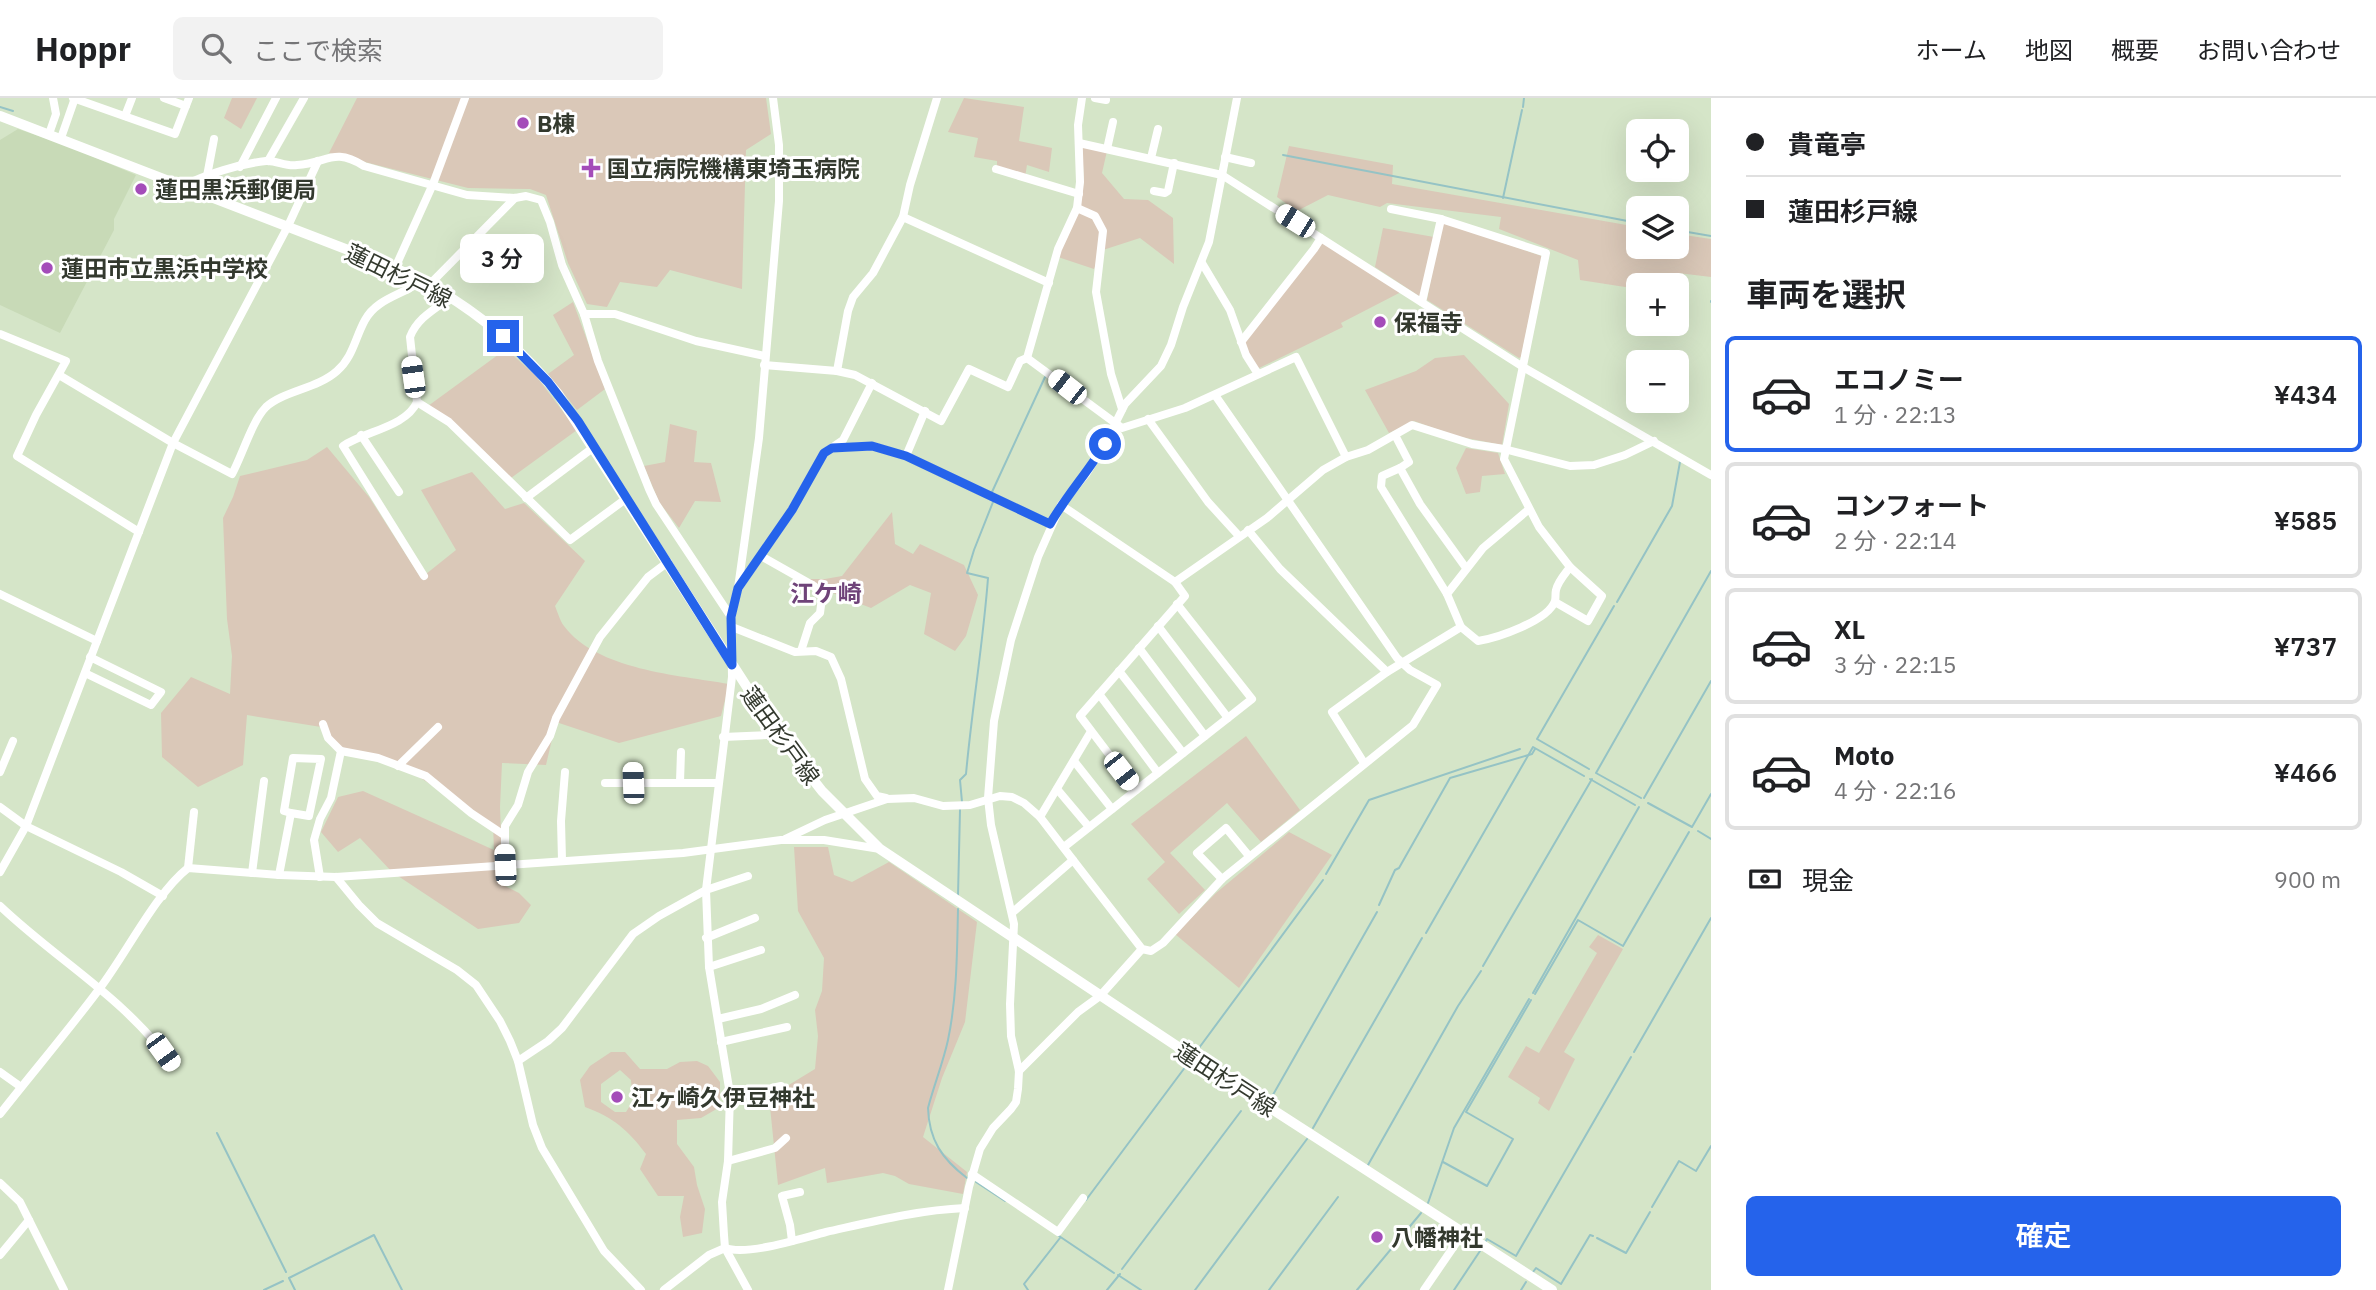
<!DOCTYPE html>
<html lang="ja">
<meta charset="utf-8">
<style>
body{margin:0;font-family:"IBM Plex Sans","Noto Sans JP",sans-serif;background:#f2f2f2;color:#202124;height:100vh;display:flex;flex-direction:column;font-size:26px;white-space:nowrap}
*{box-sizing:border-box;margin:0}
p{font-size:23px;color:#757577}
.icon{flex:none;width:38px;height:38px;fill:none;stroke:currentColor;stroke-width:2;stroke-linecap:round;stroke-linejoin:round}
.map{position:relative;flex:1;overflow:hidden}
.panel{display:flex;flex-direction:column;background:#fff;width:665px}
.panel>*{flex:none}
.top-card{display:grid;align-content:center;height:154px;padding:0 35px;background:#fff}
.controls{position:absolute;left:1626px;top:21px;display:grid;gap:14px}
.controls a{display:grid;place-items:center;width:63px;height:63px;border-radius:10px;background:#fff;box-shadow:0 7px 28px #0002;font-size:35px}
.end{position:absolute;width:32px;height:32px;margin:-16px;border:9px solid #2563eb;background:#fff;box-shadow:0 0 0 4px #fff}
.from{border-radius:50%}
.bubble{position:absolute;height:49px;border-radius:10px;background:#fff;box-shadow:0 7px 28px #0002;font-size:23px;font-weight:600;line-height:49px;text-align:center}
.car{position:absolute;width:21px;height:42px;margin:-21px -10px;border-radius:9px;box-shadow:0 0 5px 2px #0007;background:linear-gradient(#fff 24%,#345 0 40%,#fff 0 76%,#345 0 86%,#fff 0)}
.top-card b{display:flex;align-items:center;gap:24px;height:66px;font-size:26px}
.top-card b+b{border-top:2px solid #e0e0e0}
.top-card i{width:18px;height:18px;background:#202124}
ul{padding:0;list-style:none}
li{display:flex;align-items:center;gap:21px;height:116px;margin:0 14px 10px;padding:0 21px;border:4px solid #e0e0e0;border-radius:10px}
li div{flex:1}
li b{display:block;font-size:26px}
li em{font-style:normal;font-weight:600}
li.active{border-color:#2563eb}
li>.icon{width:63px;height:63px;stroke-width:1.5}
h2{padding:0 35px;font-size:32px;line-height:84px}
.pay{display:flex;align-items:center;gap:18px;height:77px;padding:0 35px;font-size:26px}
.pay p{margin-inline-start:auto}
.primary-button{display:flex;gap:14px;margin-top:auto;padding:14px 35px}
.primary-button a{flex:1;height:80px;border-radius:10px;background:#2563eb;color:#fff;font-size:28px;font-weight:600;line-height:80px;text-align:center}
header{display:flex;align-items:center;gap:42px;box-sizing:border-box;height:98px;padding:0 35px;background:#fff;border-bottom:2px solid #e0e0e0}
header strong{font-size:33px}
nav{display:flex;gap:38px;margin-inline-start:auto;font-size:24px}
.search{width:490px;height:63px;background:#f2f2f2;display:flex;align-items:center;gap:18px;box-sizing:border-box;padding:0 24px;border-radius:10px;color:#757577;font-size:26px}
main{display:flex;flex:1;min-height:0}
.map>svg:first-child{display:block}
.built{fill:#c8dab7}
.green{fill:#dac8b8;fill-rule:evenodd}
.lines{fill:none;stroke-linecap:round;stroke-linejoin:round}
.stream{stroke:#95c3c5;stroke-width:2}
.minor{stroke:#fff;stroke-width:8}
.major{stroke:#fff;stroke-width:10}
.route{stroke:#2563eb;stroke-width:9}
.poi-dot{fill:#a44cb9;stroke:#fff;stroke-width:2.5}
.labels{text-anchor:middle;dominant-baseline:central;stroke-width:6;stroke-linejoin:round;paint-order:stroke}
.poi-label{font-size:23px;font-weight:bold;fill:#33392e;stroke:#fff;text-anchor:start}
.street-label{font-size:23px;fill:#33392e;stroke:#fff}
.neighbourhood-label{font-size:24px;font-weight:bold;fill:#6f4379;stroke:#fff}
</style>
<header>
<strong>Hoppr</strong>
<div class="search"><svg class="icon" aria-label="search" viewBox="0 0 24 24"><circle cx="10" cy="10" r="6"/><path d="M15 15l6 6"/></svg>ここで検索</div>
<nav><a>ホーム</a><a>地図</a><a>概要</a><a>お問い合わせ</a></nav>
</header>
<main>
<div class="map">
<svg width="1711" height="1192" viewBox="0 0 1711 1192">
<rect width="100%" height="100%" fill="#d5e5c8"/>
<path class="built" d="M18 31 68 48 136 77 114 121V132L60 235 0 207V42Z"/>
<g class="green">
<path d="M232 0H257L241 31 224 20Z"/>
<path d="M357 0H766L771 36 746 52 742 191 670 172 657 189 620 184 607 209 587 206 568 165 546 97 530 91 468 90 329 55Z"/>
<path d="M964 0 1024 9 1019 43 1052 50 1049 74 1027 67 1025 79 997 71V63L974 59 978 40 948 34Z"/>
<path d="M1082 48 1107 53 1102 75 1124 101 1148 102 1173 120 1174 166 1140 140 1103 152 1094 171 1058 159 1077 114 1084 84Z"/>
<path d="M1289 48 1393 67 1392 86 1638 129V149H1676L1677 136 1711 141V179L1678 175V197H1677L1676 187H1638V191L1580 182 1578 162 1499 131 1501 119 1387 105 1380 109 1328 97 1297 113 1277 99Z"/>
<path d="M1444 125 1542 158 1521 259 1519 260 1427 202 1441 127Z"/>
<path d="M1383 130 1434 139 1422 197 1419 198 1375 169Z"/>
<path d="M1323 144 1403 193 1341 225 1343 229 1257 271 1243 244Z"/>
<path d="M573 204 605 291 577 312 548 276 574 257 553 217Z"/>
<path d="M506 251 536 278 577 332 511 380 428 308Z"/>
<path d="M1464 257 1509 306 1502 347 1456 338 1414 323 1389 335 1365 292 1416 273 1435 260Z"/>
<path d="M670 326 697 333 694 364 711 365 721 404 695 403 679 430 659 404 644 368 665 364Z"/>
<path d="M327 349 369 399 421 480 456 452 421 392 472 374 505 411 524 405 585 463 555 508C558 515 560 523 564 528 597 572 678 577 729 586L721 618 619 645 556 624 546 667 502 665 500 709 503 787 519 795 531 807 519 825 478 831 392 774 360 740 338 754 321 734 338 699 363 693 494 752 493 727 396 664 340 652 321 629 247 617 243 667 198 689 162 659 161 615 191 579 230 596 232 558 227 521 223 420 233 399 240 378 307 362Z"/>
<path d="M1466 350 1498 355 1505 376 1482 378 1480 394 1466 396 1456 370Z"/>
<path d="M892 414 895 446 913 456 920 446 964 467 978 497 966 538 955 553 924 536 931 495 910 487 871 510 835 496 809 481H825L842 478Z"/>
<path d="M1246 638 1300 712 1261 744 1227 705 1170 755 1205 792 1179 816 1147 781 1165 764 1131 726Z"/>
<path d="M1289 734 1332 757 1239 890 1175 836 1216 795Z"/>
<path d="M794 749H828L834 777 852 784 889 764 977 824 965 924 942 980 923 1039 967 1074 963 1096 909 1086 895 1078 883 1075 827 1085 825 1070 778 1087 769 999 815 971 818 938 815 912 822 893 824 860 798 813Z"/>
<path d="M1598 837 1623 851 1564 954 1575 961 1549 1013 1538 1005 1540 1000 1508 979 1526 948 1539 955 1597 855 1589 849Z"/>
<path d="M611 954H625L640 971H667L680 964 697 963 708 968 720 984V1009L701 1020 677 1022V1046L694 1069 697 1087 705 1111 702 1135 683 1139 680 1119 684 1098H658L640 1071 646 1056C628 1032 613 1019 585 1009L580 982 590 968ZM620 972 631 982 633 1003 626 1014H615L601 1004V986Z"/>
</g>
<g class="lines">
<g class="stream">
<path d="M0 9 13 13"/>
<path d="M1523 9 1524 0"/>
<path d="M1283 57 1638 125"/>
<path d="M1503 100 1522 12"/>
<path d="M1676 132 1711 138"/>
<path d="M1711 203V204"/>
<path d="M992 394 1045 279"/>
<path d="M1617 504 1672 408 1680 364"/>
<path d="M1589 671 1537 641 1614 508"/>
<path d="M1590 681 1635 707"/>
<path d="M1641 700 1596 675 1711 473"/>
<path d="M1644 700 1711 583"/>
<path d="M962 704 960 682 966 676C972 610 983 546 988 480L967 475 974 452 993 404"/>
<path d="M1648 705 1692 729 1711 696"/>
<path d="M1698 733 1711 741"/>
<path d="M1326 776 1369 702 1520 651"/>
<path d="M958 798 960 712"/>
<path d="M1379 807 1395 772 1399 770 1450 680 1532 656 1535 651"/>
<path d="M958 811C957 855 957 899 948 942 943 965 934 987 928 1010 929 1042 942 1061 967 1080"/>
<path d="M1426 835 1533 649 1584 678"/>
<path d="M1483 868 1592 681"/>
<path d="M1533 895 1639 709"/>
<path d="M1535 896 1578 822 1623 848 1689 734"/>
<path d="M1196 954 1323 782"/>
<path d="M1634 954 1711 820"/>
<path d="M1270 1002 1377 814"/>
<path d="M1313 1030 1422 840"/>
<path d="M217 1035 286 1174"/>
<path d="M1443 1064 1487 1088 1513 1041 1466 1014 1531 902"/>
<path d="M1368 1067 1458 908 1481 873"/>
<path d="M976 1084 1005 1103"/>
<path d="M1086 1102 1189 964"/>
<path d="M1428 1105 1454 1030 1529 901"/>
<path d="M1652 1109 1679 1063 1696 1073 1711 1048"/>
<path d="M1059 1138 1114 1175"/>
<path d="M1597 1140 1626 1155 1650 1114"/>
<path d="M1486 1143 1487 1141 1516 1158 1631 959"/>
<path d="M1122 1171 1241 1013"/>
<path d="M1533 1174 1536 1170 1561 1186 1590 1137 1593 1138"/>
<path d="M1118 1177 1141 1192"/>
<path d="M264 1192 283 1183"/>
<path d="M295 1192 289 1180 374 1137 402 1192"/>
<path d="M1028 1192 1024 1186 1060 1140"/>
<path d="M1107 1192 1120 1176"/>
<path d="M1195 1192 1307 1041"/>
<path d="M1269 1192 1338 1099"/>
<path d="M1357 1192 1421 1115"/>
<path d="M1454 1192 1480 1153"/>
<path d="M1521 1192 1526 1184"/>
</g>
<g class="minor">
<path d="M73 0 175 36 189 0"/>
<path d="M164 0 186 8"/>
<path d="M1095 0 1106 2"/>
<path d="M125 18 132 0"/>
<path d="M49 36 56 16 53 0"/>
<path d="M61 40 75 0"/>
<path d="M1079 45 1222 77 1523 269 1711 377"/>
<path d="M1107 51 1113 24"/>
<path d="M1225 59 1251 65"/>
<path d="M1151 60 1158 31"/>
<path d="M268 63 304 0"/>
<path d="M240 69 276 0"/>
<path d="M996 71 1079 96"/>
<path d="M207 78 214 41"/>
<path d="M183 88C207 76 239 66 266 63 276 62 286 69 297 67 328 65 333 49 364 68L467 97 515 100 526 98 541 102 550 124 562 167 584 216 598 263 649 391 656 406 731 519"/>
<path d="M1154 93 1165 95 1168 93 1174 65"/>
<path d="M1077 110 1095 118 1103 133 1096 194 1111 276 1122 311"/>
<path d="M1391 111 1441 121 1546 155 1504 361 1539 429 1570 469 1602 498 1588 523 1555 504"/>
<path d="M903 119 1049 185"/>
<path d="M1202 165 1230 212 1246 257 1258 276"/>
<path d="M395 170 433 86 465 0"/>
<path d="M429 187 515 100"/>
<path d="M1422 204 1441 121"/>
<path d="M584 216H615L696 243 765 258"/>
<path d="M0 236 66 263 36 317 17 358 139 434"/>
<path d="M1241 244 1314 151 1321 140"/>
<path d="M1027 260 1122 330 1185 310 1296 259 1346 359"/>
<path d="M764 267 837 273 855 277 941 323 969 271 1008 289 1020 263 1027 260 1058 151 1077 110 1080 84 1078 27 1082 0"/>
<path d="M837 273 848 213 853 199 873 175 903 119 910 87 937 0"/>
<path d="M59 277 173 345 232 376C242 358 252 323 266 309 283 293 317 291 337 273 353 259 355 240 365 222 377 200 403 197 421 183"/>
<path d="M417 304 449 324 570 442 627 400"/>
<path d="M1148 321 1208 404 1239 438"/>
<path d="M361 337 399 394"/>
<path d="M1395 337 1409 364 1400 370 1420 406 1466 470"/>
<path d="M832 350 872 348 906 358 1050 426"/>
<path d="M906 358 925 313"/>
<path d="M1400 370 1382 378 1381 389 1447 496"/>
<path d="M526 400 594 349"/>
<path d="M1061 407 1175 484 1185 498 1080 618 1136 692"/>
<path d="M1248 432 1280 471 1387 574"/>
<path d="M761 458 814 488 822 500 820 515 810 525 801 553"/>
<path d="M424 478 343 348C365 333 406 329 417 304L410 239C417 220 435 211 451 199"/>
<path d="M1175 484 1267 420 1323 372 1346 359 1368 352 1412 327 1472 346 1504 351 1570 368 1594 367 1625 357 1654 343"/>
<path d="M739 489 792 412 824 355 843 342 872 285"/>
<path d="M0 496 97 543"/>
<path d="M1158 528 1228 620"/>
<path d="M732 529 795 554 816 553 831 559 841 581 865 681 877 698 886 700"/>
<path d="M1461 529 1447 496 1483 450 1528 412"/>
<path d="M1139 550 1205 638"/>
<path d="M1119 573 1183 655"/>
<path d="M85 575 151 607 161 594 90 559"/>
<path d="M1099 596 1158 675"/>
<path d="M723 639 767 637 776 634"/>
<path d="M341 653 378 660 426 678 471 715 504 737"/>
<path d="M1074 663 1112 711"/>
<path d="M1364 665 1332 614 1387 574 1461 529 1478 543C1497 540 1548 523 1555 503 1556 499 1555 496 1556 492 1558 483 1565 476 1570 469"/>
<path d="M398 668 438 629"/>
<path d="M633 668V685"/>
<path d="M0 674 13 643"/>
<path d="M680 684 681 654"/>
<path d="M605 685H717"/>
<path d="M1057 691 1089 729"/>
<path d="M0 709 26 728 121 774 163 798"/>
<path d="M1040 719 1090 635"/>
<path d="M785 741 825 722 887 701 914 700 943 708 970 707 1000 698 1012 699 1024 705 1040 719 1073 762 1013 814"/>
<path d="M1064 749 1252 601 1177 506"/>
<path d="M562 762 561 723 565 674"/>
<path d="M1073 762 1142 851 1151 853 1163 845 1222 781 1413 627 1437 587 1410 572 1397 560 1215 297"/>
<path d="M505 767V728L518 707 528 674 550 638 556 620 600 539 648 479 668 464"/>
<path d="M188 770 194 714"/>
<path d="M0 774 26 728 173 345 288 128 318 63"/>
<path d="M252 775 264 683"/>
<path d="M279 777 291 715 284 713 293 660 321 661 309 718 291 715"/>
<path d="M320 779 314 742 320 721 331 700 341 653 328 640 323 626"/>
<path d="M336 779 359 807 377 825 457 872 476 887 500 923 510 943 518 963 533 1027 542 1050 604 1153 641 1192"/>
<path d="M1222 781 1197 755 1226 730 1249 758"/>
<path d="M0 808C59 864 124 899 173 967"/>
<path d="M706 840 755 820"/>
<path d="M709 869 761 852"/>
<path d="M718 921 761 911 795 897"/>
<path d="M721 944 787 929"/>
<path d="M518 963 548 943 562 930 633 836 659 818 706 792 748 778"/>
<path d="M1019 973 1078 914 1100 898 1142 851"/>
<path d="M0 974 21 989"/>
<path d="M730 996 764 992 781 988"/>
<path d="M0 1016C33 974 68 933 100 890 126 856 156 795 188 770L279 777 336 779 683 755 781 742H824L880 751"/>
<path d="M728 1063 775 1050 786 1040"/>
<path d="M972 1076 1058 1134 1083 1100"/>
<path d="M0 1085 20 1104 64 1192"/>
<path d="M792 1143 790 1127 782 1098 800 1094"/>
<path d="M0 1157 29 1122"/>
<path d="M664 1192 709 1157 725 1150C748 1158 802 1140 826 1134 871 1124 918 1112 965 1110"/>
<path d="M748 1192 725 1150 724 1137 722 1104 728 1063 730 996 709 869 706 792 732 579 731 519 738 490 759 340 779 103V47L773 0"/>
<path d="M948 1192 969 1089 980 1051 993 1030 1011 1011 1016 1004 1018 991 1019 973 1011 938 1010 906 1014 826 991 727 988 700 994 623 1011 542 1038 459 1061 407 1086 376 1105 346 1125 306 1161 268 1171 247 1183 209 1209 144 1237 0"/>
<path d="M1424 1192 1463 1135"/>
</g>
<path class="major" d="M0 18 395 170C459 198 514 242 558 296L776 634 822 693 880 751 1264 1006 1552 1192"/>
</g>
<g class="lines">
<path class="route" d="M503 238 548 284 578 323 732 567 731 519 738 490 792 412 824 355 832 350 872 348 906 358 1050 426C1066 398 1088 374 1105 346"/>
</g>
<g class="poi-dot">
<circle cx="523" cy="25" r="7"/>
<path d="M587.5 59.5h7v7h7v7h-7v7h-7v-7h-7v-7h7z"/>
<circle cx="141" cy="91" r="7"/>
<circle cx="47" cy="170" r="7"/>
<circle cx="1380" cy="224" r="7"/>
<circle cx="617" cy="999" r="7"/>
<circle cx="1377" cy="1139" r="7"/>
</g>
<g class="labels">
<g class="poi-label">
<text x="537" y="25">B棟</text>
<text x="607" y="70">国立病院機構東埼玉病院</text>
<text x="155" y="91">蓮田黒浜郵便局</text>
<text x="61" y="170">蓮田市立黒浜中学校</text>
<text x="1394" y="224">保福寺</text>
<text x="631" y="999">江ヶ崎久伊豆神社</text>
<text x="1391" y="1139">八幡神社</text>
</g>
<g class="street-label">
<text transform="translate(399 177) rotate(26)">蓮田杉戸線</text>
<text transform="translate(781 637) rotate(54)">蓮田杉戸線</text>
<text transform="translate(1226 981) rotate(33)">蓮田杉戸線</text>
</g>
<g class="neighbourhood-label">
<text x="826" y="495">江ケ崎</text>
</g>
</g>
</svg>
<div class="controls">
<a><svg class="icon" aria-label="locate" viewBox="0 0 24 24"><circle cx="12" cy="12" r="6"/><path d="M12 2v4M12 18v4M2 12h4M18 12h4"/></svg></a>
<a><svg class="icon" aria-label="layers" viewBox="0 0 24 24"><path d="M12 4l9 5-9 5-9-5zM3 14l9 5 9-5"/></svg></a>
<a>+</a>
<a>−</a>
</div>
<i class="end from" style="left:1105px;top:346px"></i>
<i class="end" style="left:503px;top:238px"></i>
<div class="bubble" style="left:460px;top:136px;width:84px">3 分</div>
<i class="car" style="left:1295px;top:123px;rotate:302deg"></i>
<i class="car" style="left:413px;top:279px;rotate:352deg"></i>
<i class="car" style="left:1067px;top:289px;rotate:308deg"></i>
<i class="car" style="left:1121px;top:673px;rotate:142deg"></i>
<i class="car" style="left:633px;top:685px;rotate:358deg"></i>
<i class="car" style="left:505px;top:767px;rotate:357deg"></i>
<i class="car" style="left:163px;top:954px;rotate:144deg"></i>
</div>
<section class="panel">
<div class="top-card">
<b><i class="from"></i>貴竜亭</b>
<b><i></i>蓮田杉戸線</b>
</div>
<h2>車両を選択</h2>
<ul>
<li class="active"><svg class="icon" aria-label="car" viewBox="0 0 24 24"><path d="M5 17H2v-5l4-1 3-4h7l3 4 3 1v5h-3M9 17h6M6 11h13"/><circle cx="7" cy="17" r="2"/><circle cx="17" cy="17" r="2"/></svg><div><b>エコノミー</b><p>1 分 · 22:13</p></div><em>¥434</em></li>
<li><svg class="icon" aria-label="car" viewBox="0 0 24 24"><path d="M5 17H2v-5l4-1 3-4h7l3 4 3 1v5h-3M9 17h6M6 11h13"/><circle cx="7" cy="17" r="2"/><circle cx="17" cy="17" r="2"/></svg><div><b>コンフォート</b><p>2 分 · 22:14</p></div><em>¥585</em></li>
<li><svg class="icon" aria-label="car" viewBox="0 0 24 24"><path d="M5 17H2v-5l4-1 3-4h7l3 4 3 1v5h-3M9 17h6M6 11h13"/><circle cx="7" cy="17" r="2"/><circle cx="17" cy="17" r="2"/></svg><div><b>XL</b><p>3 分 · 22:15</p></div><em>¥737</em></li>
<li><svg class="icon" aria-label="car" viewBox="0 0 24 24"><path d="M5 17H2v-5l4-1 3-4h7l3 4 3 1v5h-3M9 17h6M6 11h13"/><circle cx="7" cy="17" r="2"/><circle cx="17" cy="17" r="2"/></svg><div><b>Moto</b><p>4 分 · 22:16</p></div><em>¥466</em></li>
</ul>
<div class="pay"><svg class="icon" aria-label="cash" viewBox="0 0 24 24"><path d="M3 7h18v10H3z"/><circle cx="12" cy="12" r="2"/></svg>現金<p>900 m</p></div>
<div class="primary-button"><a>確定</a></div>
</section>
</main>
